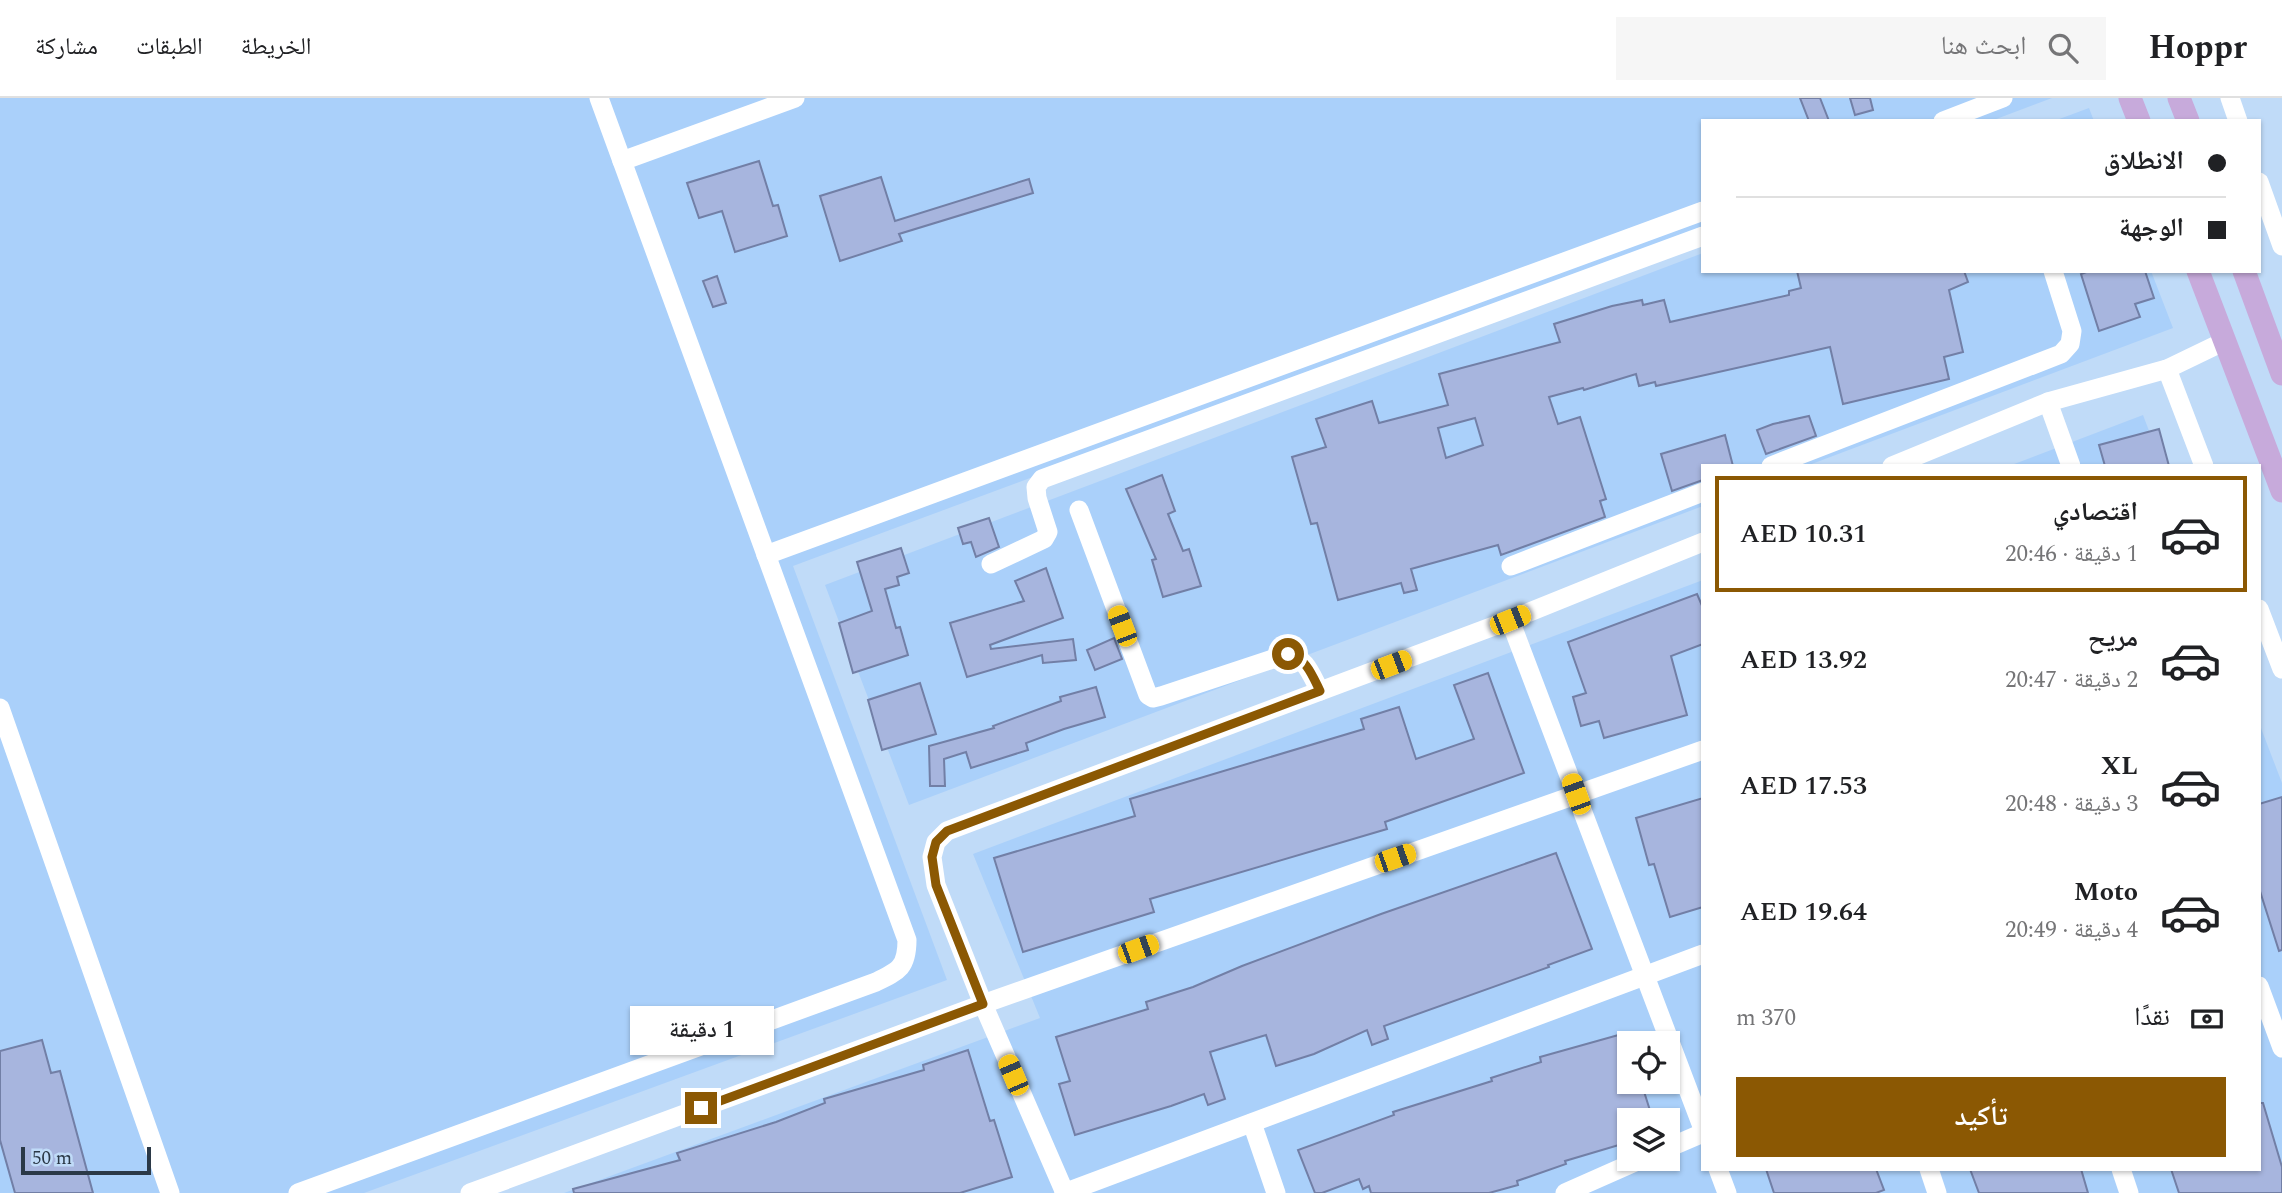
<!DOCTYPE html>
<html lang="ar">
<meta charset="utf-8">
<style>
body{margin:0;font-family:Spectral,"Noto Naskh Arabic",serif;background:#f6f6f6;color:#202124;direction:rtl;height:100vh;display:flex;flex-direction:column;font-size:26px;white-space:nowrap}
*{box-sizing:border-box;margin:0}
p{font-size:23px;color:#757577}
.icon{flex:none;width:38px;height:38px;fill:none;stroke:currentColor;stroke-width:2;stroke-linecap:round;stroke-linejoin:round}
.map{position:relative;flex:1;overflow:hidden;direction:ltr}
.drawer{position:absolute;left:1701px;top:366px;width:560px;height:707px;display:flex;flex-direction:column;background:#fff;border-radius:0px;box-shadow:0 2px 5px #0004;direction:rtl}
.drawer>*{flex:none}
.guide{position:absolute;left:1701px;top:21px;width:560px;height:154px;border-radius:0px;box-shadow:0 2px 5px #0004;direction:rtl;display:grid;align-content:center;height:154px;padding:0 35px;background:#fff}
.fabs{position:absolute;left:1617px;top:933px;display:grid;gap:14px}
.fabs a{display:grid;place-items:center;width:63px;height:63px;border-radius:0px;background:#fff;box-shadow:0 2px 5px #0004;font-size:35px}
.scale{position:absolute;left:21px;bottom:18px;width:130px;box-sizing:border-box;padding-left:7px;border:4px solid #2b3947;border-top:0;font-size:19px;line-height:24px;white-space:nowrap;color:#2b3947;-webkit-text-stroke:5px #c0dbf8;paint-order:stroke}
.end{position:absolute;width:32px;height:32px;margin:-16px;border:9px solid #8b5803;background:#fff;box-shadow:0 0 0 4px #fff}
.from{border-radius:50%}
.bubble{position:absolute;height:49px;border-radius:0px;background:#fff;box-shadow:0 2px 5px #0004;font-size:23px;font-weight:600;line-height:49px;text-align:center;direction:rtl}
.car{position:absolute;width:21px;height:42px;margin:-21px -10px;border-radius:9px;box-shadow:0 0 5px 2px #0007;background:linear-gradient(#f5c518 24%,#345 0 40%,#f5c518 0 76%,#345 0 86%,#f5c518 0)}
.guide b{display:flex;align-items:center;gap:24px;height:66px;font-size:26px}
.guide b+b{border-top:2px solid #e0e0e0}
.guide i{width:18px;height:18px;background:#202124}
ul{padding:12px 0 0;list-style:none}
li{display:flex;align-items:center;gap:21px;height:116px;margin:0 14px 10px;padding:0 21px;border:4px solid transparent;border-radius:0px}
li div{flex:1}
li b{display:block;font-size:26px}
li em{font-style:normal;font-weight:600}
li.active{border-color:#8b5803}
li>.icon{width:63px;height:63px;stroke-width:1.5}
.pay{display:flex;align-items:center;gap:18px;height:77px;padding:0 35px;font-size:26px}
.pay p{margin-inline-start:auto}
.button{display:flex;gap:14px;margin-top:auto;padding:14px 35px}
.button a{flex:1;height:80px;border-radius:0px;background:#8b5803;color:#fff;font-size:28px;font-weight:600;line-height:80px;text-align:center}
header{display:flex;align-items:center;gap:42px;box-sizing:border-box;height:98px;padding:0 35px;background:#fff;border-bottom:2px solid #e0e0e0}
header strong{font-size:33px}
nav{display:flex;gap:38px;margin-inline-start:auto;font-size:24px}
.search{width:490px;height:63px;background:#f6f6f6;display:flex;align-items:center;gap:18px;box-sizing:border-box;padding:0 24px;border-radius:0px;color:#757577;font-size:26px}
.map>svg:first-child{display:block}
.built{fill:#aad0fa;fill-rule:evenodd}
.building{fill:#a7b5de;stroke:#727fa6;stroke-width:2;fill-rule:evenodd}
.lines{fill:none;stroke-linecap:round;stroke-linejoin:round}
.minor{stroke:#fff;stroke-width:19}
.major{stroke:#c7aadb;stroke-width:23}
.route{stroke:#8b5803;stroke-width:9}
</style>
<header>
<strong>Hoppr</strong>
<div class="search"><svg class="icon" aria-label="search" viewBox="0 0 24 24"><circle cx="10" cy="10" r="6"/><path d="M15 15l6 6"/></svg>ابحث هنا</div>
<nav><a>الخريطة</a><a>الطبقات</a><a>مشاركة</a></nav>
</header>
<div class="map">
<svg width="2282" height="1095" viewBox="0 0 2282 1095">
<rect width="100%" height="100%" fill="#c0dbf8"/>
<g class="built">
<path d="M0 0H2052L1991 23H1703V130L793 468 947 882 364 1095H0Z"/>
<path d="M2089 10 2094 23H2054Z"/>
<path d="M1703 155V173H2151L2173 230 1809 367 1703 368V408L909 707 825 487Z"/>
<path d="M2143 317 2162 367 2009 368Z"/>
<path d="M1703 482V1071H2259V625L2282 685V1095H564L1040 920 973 756ZM1629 945H1668V984H1629ZM1629 1022H1668V1060H1629Z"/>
</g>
<g class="building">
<path d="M1800 0H1820L1829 23H1809Z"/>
<path d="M1850 0H1870L1873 12 1855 17Z"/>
<path d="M759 63 773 108 778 107 787 138 735 154 722 113 699 120 687 85Z"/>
<path d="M881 79 895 123 1029 81 1033 95 899 136 902 143 840 163 820 98Z"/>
<path d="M1797 173H1964L1968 184 1949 192 1963 254 1944 259 1949 281 1843 306 1830 249 1656 288 1655 284 1639 288 1636 276 1584 292 1583 290 1549 299 1558 326 1580 319 1606 401 1600 403 1605 419 1501 457 1498 447 1411 471 1417 492 1404 495 1401 485 1338 502 1317 425 1311 426 1292 359 1326 349 1316 321 1372 303 1379 325 1448 307 1439 276 1560 244 1554 226 1612 208 1642 202 1643 207 1664 202 1670 224 1789 197V193L1801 190ZM1475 320 1483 347 1446 360 1438 330Z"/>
<path d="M2089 173H2145L2154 200 2135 206 2140 219 2099 233 2081 176Z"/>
<path d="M717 178 726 205 713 209 703 183Z"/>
<path d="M1809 318 1816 338 1766 356 1757 332 1773 326Z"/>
<path d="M2159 331 2169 368H2105L2099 347Z"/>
<path d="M1725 337 1733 368H1703V382L1672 393 1661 356Z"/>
<path d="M1162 377 1175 413 1168 416 1183 453 1189 451 1201 488 1163 499 1152 462 1156 461 1126 391Z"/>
<path d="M989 420 999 449 976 459 971 444 963 446 958 430Z"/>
<path d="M901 450 909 475 897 479 899 487 885 491 896 530 900 529 908 557 853 575 839 525 872 513 857 464Z"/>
<path d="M1046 470 1063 520 990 547 991 551 1073 541 1076 562 1043 565 1042 557 967 579 950 525 1024 503 1015 483Z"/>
<path d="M1697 496 1703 510V546L1671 558 1687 617 1604 640 1599 623 1581 628 1573 599 1586 595 1568 544Z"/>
<path d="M1114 540 1122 561 1095 572 1087 552Z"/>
<path d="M1488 575 1524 675 1385 724 1387 731 1150 801 1154 814 1023 854 994 760 1135 718 1130 701 1364 631 1361 621 1399 609 1416 661 1474 641 1454 587Z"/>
<path d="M920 585 936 636 882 652 868 602Z"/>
<path d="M1096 589 1105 619 1064 631 1026 645 1028 652 971 670 966 654 944 661 945 688H930L929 648 994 630 993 628 1061 603 1060 599Z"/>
<path d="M2282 699V852L2279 853 2259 790V706Z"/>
<path d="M1703 700V809L1670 819 1654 766 1649 767 1636 720Z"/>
<path d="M1556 755 1592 851 1548 867 1549 869 1384 928 1388 941 1372 947 1367 932 1314 956 1276 968 1266 937 1210 954 1225 1001 1208 1007 1204 996 1171 1008 1075 1037 1059 986 1070 983 1056 939 1148 911 1146 904 1193 889 1242 868 1381 816Z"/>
<path d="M1622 936 1629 962V984H1641L1653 1022H1629V1044L1565 1063 1566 1066 1517 1083 1518 1087 1489 1095H1371L1369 1088 1363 1091 1359 1081 1322 1095H1315L1298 1052 1394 1017 1393 1014 1492 983 1491 980 1541 964 1540 959Z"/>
<path d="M42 942 51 975 60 973 93 1095H15L0 1042V953Z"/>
<path d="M968 952 990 1023 994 1022 1012 1079 960 1095H574L573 1091 680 1062 677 1055 776 1024 825 1005 824 1001 924 972 923 967Z"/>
<path d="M2259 1005H2263L2282 1069V1095H2179L2171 1071H2259Z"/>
<path d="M1766 1071H1876L1884 1092 1876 1095H1774Z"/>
<path d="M1970 1071H2081L2088 1095H1979Z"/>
</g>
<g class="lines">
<g class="minor">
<path d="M2230 0 2238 23"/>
<path d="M1943 23 2003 0"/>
<path d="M622 63 795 0"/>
<path d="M2259 84 2282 148"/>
<path d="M2167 271 2204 368"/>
<path d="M2048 304 2071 368"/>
<path d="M1771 368 2061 256 2070 246 2072 233 2053 173"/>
<path d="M1892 368 2048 304 2167 271 2225 243"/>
<path d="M1079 412 1148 597 1153 600 1161 598 1288 556C1306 559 1312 579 1320 593"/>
<path d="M766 457 1703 113"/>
<path d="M991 466 1044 441 1048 434 1037 400 1036 389 1042 381 1703 138"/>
<path d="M1511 468 1703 394"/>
<path d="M2259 511 2282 571"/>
<path d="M1510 522 1703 1031"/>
<path d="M0 610 170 1095"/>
<path d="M2259 888 2282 950"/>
<path d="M1252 1025 1276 1095"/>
<path d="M1668 1050 1703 1035"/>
<path d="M1718 1071 1727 1095"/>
<path d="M1929 1071 1937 1095"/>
<path d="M2121 1071 2129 1095"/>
<path d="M298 1095 876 884C899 873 907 869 907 842L599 0"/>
<path d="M470 1095 983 906 1703 652"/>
<path d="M1064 1095 1703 856"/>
<path d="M1065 1095 983 906 936 787 932 759 936 744 947 733 1510 522 1703 444"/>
<path d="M1565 1095 1644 1060"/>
</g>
<g class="major">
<path d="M2130 0 2139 23"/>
<path d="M2179 0 2188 23"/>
<path d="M2198 173 2282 393"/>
<path d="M2244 173 2282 276"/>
</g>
</g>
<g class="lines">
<path class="route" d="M701 1010 983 906 936 787 932 759 936 744 947 733 1320 593C1313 579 1306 559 1288 556"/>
</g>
</svg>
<div class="fabs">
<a><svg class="icon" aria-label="locate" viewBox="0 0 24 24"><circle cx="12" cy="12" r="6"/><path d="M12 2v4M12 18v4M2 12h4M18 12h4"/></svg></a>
<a><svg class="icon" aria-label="layers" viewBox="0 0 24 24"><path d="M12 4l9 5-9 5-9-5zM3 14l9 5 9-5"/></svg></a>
</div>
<div class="scale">50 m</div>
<i class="end from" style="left:1288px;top:556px"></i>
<i class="end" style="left:701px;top:1010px"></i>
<div class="bubble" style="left:630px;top:908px;width:144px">1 دقيقة</div>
<i class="car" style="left:1510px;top:522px;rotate:68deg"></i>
<i class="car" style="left:1122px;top:528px;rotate:339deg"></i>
<i class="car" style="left:1391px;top:567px;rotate:69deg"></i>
<i class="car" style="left:1576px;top:696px;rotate:340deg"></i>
<i class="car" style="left:1395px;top:760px;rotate:71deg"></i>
<i class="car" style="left:1138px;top:851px;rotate:70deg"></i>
<i class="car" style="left:1013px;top:977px;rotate:337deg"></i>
<div class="guide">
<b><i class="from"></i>الانطلاق</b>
<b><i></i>الوجهة</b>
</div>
<section class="drawer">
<ul>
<li class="active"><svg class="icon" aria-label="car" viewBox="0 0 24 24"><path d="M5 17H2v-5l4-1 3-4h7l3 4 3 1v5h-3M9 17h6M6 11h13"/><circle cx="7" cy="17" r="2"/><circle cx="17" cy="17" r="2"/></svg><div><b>اقتصادي</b><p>1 دقيقة · 20:46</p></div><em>AED 10.31</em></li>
<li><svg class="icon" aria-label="car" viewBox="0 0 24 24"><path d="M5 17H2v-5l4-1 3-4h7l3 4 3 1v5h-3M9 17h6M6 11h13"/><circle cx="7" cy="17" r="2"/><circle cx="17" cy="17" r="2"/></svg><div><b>مريح</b><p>2 دقيقة · 20:47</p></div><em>AED 13.92</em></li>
<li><svg class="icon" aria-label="car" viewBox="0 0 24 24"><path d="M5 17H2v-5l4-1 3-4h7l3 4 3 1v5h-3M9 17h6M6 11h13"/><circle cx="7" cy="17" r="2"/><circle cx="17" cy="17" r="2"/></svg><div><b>XL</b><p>3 دقيقة · 20:48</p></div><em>AED 17.53</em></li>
<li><svg class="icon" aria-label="car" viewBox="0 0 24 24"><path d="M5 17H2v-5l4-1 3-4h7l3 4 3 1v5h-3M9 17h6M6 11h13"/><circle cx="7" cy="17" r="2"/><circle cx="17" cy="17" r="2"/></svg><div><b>Moto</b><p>4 دقيقة · 20:49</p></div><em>AED 19.64</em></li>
</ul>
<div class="pay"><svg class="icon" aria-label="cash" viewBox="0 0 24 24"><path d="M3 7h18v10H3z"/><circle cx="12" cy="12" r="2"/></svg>نقدًا<p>370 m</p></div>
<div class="button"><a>تأكيد</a></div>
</section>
</div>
